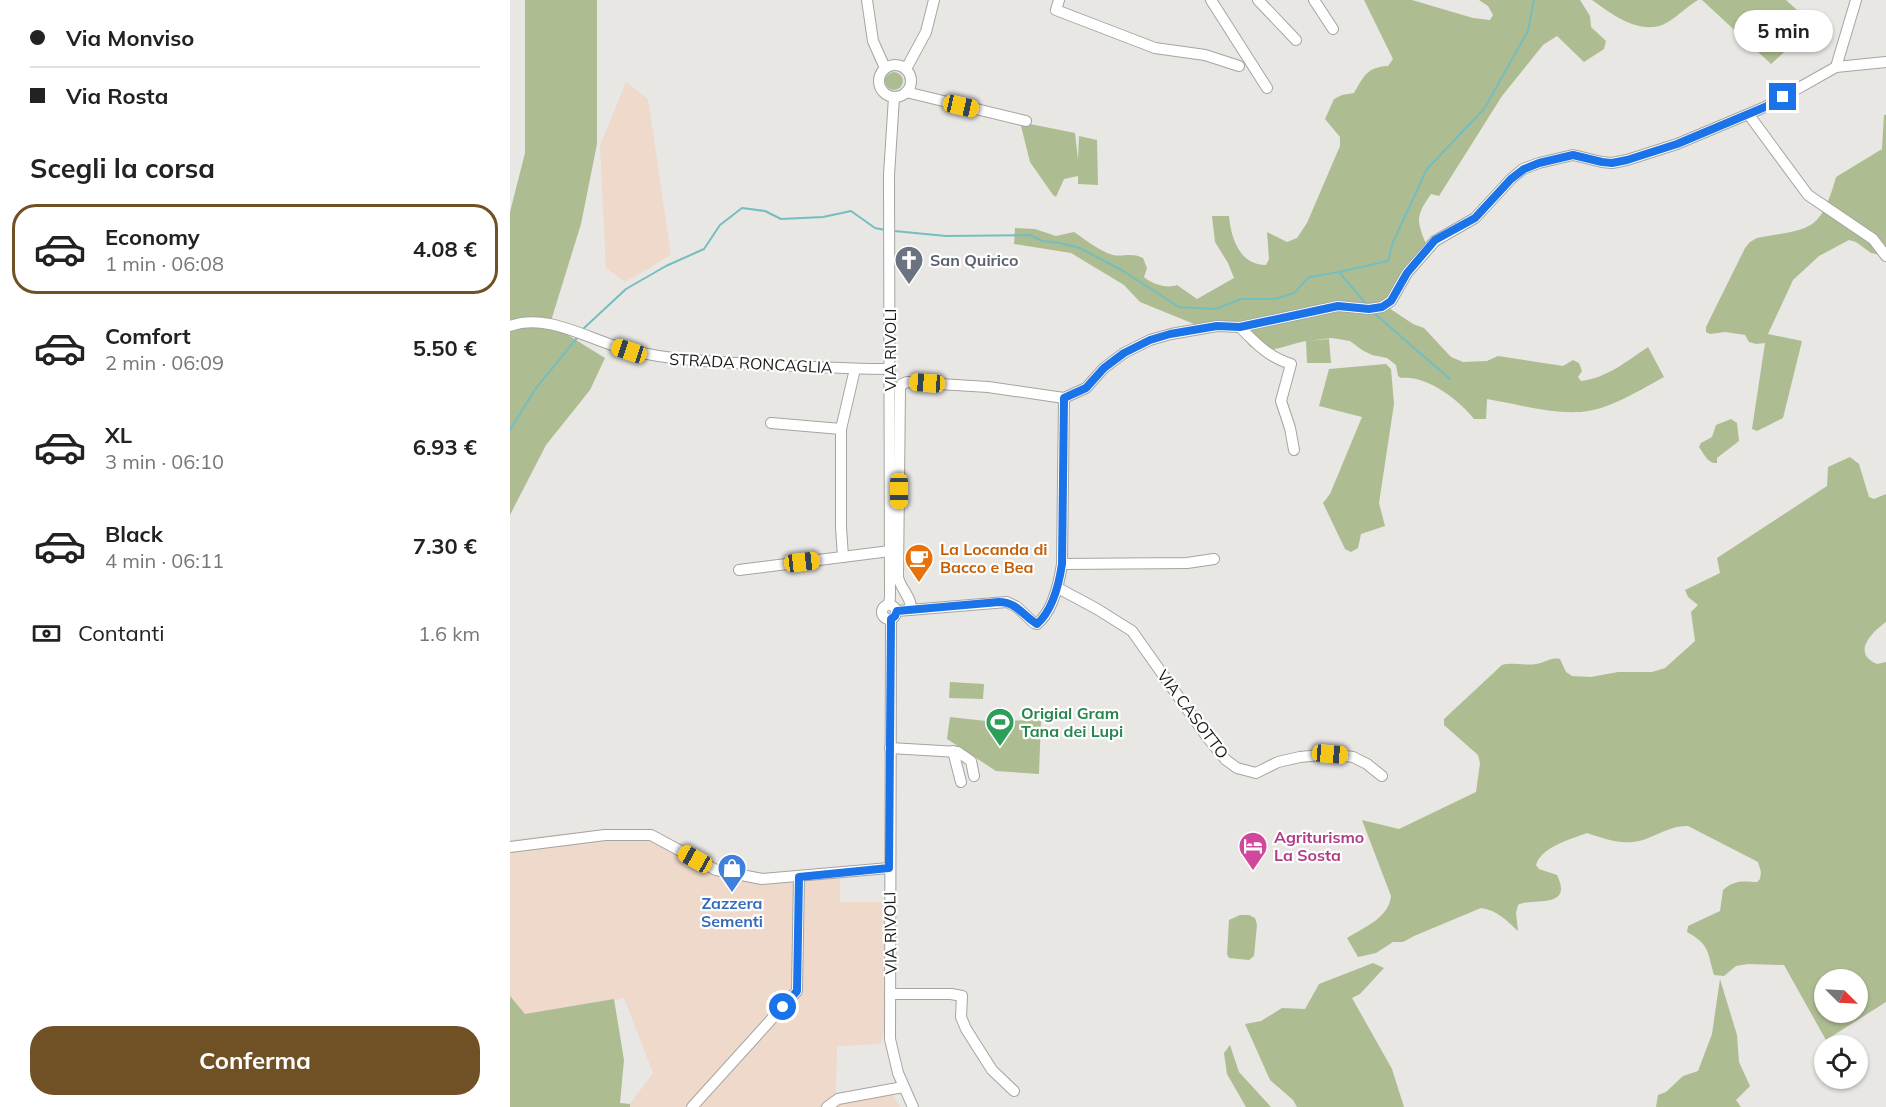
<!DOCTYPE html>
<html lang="it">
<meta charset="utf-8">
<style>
body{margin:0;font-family:Mulish,sans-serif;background:#f6f6f6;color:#222;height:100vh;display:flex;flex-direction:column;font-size:22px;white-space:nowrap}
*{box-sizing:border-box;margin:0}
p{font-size:20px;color:#767676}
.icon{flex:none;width:33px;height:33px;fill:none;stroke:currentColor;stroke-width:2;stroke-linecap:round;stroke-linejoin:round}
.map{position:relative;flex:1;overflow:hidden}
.panel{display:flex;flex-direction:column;background:#fff;width:510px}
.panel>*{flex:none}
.top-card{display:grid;align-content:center;height:132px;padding:0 30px;background:#fff}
.needle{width:39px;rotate:114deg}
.tools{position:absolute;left:1304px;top:969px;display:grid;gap:12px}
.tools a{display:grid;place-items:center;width:54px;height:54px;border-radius:50%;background:#fff;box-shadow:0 2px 4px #0004;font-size:30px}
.end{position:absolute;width:27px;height:27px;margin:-14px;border:8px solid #1a73e8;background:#fff;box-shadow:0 0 0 3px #fff}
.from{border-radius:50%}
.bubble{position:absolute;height:42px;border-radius:21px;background:#fff;box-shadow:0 2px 4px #0004;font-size:20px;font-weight:700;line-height:42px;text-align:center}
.car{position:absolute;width:18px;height:36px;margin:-18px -9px;border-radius:8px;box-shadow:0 0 4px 2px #0007;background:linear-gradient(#f5c518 24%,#345 0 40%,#f5c518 0 76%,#345 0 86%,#f5c518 0)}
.top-card b{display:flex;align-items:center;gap:21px;height:57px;font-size:22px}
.top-card b+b{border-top:2px solid #e0e0e0}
.top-card i{width:15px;height:15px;background:#222}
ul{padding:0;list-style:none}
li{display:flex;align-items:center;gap:18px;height:90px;margin:0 12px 9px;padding:0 18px;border:3px solid transparent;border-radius:24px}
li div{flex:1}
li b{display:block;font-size:22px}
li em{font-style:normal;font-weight:700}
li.active{border-color:#705126}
li>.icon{width:54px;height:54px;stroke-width:1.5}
h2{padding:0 30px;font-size:27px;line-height:72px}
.pay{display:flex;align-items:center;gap:15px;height:66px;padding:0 30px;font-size:22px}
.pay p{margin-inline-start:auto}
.button{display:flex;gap:12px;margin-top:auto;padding:12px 30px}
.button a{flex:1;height:69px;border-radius:24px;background:#705126;color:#fff;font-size:24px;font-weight:700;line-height:69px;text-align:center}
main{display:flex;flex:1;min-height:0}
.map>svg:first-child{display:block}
.industrial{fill:#eed9cb}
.green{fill:#aebc92;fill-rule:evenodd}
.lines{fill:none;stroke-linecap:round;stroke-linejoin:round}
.stream{stroke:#75bebf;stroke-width:2}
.minor-casing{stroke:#a5a4a1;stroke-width:12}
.minor{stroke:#fff;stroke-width:10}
.route{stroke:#1a73e8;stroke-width:8}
.labels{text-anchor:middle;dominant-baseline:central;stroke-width:4.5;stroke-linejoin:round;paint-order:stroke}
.worship-label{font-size:16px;font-weight:bold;fill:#5b616d;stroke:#fff;text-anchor:start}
.street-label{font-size:16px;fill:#1c1b1a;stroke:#fff}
.food-label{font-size:16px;font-weight:bold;fill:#c56008;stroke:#fff;text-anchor:start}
.leisure-label{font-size:16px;font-weight:bold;fill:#27864d;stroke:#fff;text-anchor:start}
.hotel-label{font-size:16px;font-weight:bold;fill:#b23c85;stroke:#fff;text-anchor:start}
.shop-label{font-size:16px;font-weight:bold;fill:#366cbe;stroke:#fff}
</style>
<main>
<section class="panel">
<div class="top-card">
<b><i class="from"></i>Via Monviso</b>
<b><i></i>Via Rosta</b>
</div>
<h2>Scegli la corsa</h2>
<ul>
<li class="active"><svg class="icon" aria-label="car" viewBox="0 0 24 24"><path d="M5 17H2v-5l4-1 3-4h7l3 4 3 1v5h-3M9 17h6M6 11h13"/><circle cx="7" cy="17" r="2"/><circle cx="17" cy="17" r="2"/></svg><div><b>Economy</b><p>1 min · 06:08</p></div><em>4.08 €</em></li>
<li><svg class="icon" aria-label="car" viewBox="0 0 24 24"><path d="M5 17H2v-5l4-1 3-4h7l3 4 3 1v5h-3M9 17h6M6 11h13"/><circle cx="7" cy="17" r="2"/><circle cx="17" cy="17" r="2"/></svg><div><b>Comfort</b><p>2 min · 06:09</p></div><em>5.50 €</em></li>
<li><svg class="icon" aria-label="car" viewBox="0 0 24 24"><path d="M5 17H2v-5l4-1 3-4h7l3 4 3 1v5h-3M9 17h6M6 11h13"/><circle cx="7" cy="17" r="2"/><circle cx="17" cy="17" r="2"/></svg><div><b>XL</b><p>3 min · 06:10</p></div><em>6.93 €</em></li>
<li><svg class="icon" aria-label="car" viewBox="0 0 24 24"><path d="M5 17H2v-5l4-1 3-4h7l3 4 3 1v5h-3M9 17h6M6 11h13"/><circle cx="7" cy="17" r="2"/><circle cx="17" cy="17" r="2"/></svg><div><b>Black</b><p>4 min · 06:11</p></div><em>7.30 €</em></li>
</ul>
<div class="pay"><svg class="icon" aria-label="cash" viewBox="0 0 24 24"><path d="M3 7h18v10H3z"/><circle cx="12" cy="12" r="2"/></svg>Contanti<p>1.6 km</p></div>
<div class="button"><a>Conferma</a></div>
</section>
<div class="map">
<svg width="1376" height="1107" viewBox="0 0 1376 1107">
<rect width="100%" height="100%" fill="#e8e7e4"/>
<g class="industrial">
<path d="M116 82 138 99 161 255 115 282 96 268 90 146Z"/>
<path d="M94 829H142L208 864 252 873 330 868V902H372L385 936 383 990 371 1044 327 1046 326 1094 383 1095 390 1107H120V1104L143 1073 114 998 13 1021 0 1010V840Z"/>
</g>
<g class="green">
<path d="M15 0H87V144L71 224 40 324 95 358 80 390 36 445 0 515V212L15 153Z"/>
<path d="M854 0H902L963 18 980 20 983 15 978 6 969 0H1070L1080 16 1081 27 1096 41 1094 49 1074 62 1047 36 1033 45 992 96 929 196 921 194C906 216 906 219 916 244L877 300 870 306 829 304 732 324 689 326 630 302 614 285 561 253 504 244 505 228 525 229 546 236 564 232C576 240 589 251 603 255 614 257 621 252 633 258L637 268 634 277C642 284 657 289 667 285L687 299 724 278 718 263 705 242 702 216H719C721 239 730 265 756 265L759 259 757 232 777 242 787 238 797 223 830 146V137L815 119 824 99 832 95 844 93C854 76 857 67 878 66L883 59Z"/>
<path d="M1082 0H1188C1177 6 1163 21 1152 25 1127 34 1100 13 1082 0Z"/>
<path d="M1192 0H1276L1298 20 1299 30 1261 64Z"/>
<circle cx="384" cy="81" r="9"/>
<path d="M1374 115H1376V256L1361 253 1346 242 1339 240 1309 256 1283 280 1258 334 1292 341 1273 418 1247 431 1242 429 1255 343 1246 344 1239 342 1235 335 1215 332 1200 334 1196 332V327L1235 248 1240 242 1247 238C1300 228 1310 234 1326 177L1372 149Z"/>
<path d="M510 122 565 133 568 160 569 136 587 140 588 185 568 184V176L554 179 546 197 543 195 520 162Z"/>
<path d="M879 308 903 324 914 328 941 357 953 362 977 361 988 356 1053 366 1063 360 1069 363 1072 371 1068 377 1071 381C1097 378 1117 361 1138 347L1154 377C1132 389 1103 407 1078 411 1048 416 1007 404 977 399L976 419H964C949 400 917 375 891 378L888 376 886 365 877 358 862 355 852 350 840 341 822 338 797 341 819 339 821 363H797L796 341C777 344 734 366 735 330L824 309Z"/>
<path d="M876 364 881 369 884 404 869 503 875 526 851 534 848 548 841 552 835 549 813 503 820 494 852 417 809 406 819 369Z"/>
<path d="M1221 419 1227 423 1229 441 1207 458V463C1198 464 1194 454 1189 447L1191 443 1202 437 1206 425Z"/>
<path d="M1340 457 1349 464 1359 497 1364 499 1376 494V622C1362 632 1341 653 1367 664L1376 662V1002L1316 1040 1274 965 1238 964 1226 966 1214 976 1204 975C1197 951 1200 945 1177 932L1178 926 1210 911 1213 890C1224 880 1232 881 1247 882L1250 879 1251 872 1248 862 1178 826C1162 825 1148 835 1133 840 1113 846 1095 839 1077 833 1061 839 1031 847 1026 865L1029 869 1047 875C1064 910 1022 897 1008 905L1006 913 1008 931C997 921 987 910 971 908L904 936 893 942H883L866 953 848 957 837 938C854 927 879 918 881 896L852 820 889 829 966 792 970 763 968 755 934 725V719L992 665C1004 662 1014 666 1026 664 1035 663 1040 657 1050 659L1056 672 1062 676 1081 677 1108 672H1142L1155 668 1185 641 1181 612 1188 605 1178 597 1175 590 1210 573 1207 558 1317 486 1318 467ZM1314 980H1347V1012H1314Z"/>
<path d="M440 682 474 684 473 699 439 698Z"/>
<path d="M440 717 476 721 531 720 529 774 486 771 437 739Z"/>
<path d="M730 915H739L745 918 747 925 744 956 739 960 719 958 717 954 719 920Z"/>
<path d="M863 963 874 968 850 994 842 998 882 1069 894 1107H787L783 1100 760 1080 735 1024 751 1021 772 1008 795 1009 809 984Z"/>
<path d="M1210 979 1227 1035 1229 1062 1240 1086 1226 1100 1231 1107H1146L1148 1095 1156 1092 1173 1076 1188 1071 1202 1034Z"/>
<path d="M0 996 15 1014 104 999 114 1060 110 1103 120 1104V1107H0Z"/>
<path d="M720 1045 729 1072 761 1107H736L717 1074 714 1053Z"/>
</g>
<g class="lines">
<g class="stream">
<path d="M384 231 436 236 520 235 532 241 550 243 570 248 613 271 669 307 706 309 731 299H765L784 293 799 277 829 272 856 304"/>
<path d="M829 272 878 261 883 242 917 169 974 109 1018 31 1024 0"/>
<path d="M865 314 940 379"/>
<path d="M73 329 116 289 156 266 194 249 210 225 232 208 255 211 271 219 313 217 341 211 365 228 375 230"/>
<path d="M0 430 26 388 67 338"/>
</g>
<g class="minor-casing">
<g id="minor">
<path d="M357 0 363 41 375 68"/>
<path d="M549 0 546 10 645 48 695 55 729 66"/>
<path d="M701 0 757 88"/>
<path d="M748 0 786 40"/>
<path d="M804 0 823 29"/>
<circle cx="385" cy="81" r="16"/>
<path d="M1326 67 1346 0"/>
<path d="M396 69 416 32 424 0"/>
<path d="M396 92 516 121"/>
<path d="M1239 115 1298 195 1363 239 1376 256"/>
<path d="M0 326C34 314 69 334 102 345 148 360 194 361 242 364 288 366 334 369 380 369"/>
<path d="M730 327C745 343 760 358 781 364L771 401 780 428 784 450"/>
<path d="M554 398 576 388 594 368 614 353 640 340 661 334 707 326 730 327 828 306 859 309 872 307 881 301 897 273 925 241 965 218 1001 179 1013 169 1029 163 1063 155 1092 162 1102 163 1117 160 1167 144 1255 107 1326 67 1376 62"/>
<path d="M261 423 331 429"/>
<path d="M333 557 331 527V429L345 369"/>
<path d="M552 564 677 563 704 559"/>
<path d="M229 570 380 551"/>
<path d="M548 588 587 609 622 631 697 737 716 760 727 768 746 773 768 762 790 757 820 754 843 757 857 764 872 776"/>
<path d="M379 604 380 597 379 175 384 97"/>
<circle cx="379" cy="612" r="7"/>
<path d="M401 610C402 597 391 590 388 577L390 388 392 384 397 382 478 387 554 398"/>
<path d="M387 611 497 602 507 607 524 623 527 624C543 611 549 584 552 564L554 398"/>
<path d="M381 619 380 1039 388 1073 403 1107"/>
<path d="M380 748 448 752 461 761 464 776"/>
<path d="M443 751 451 782"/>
<path d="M0 847 95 835H141L206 870 252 879 379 868"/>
<path d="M380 994H441L452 996 451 1017 456 1029 482 1070 504 1091"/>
<path d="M182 1107 287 991 289 877"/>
<path d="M317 1107 328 1099 393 1087"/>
</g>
</g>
<use href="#minor" class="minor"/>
</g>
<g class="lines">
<path class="route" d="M273 1007 287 991 289 877 379 868 381 619 385 616 387 611 489 602C507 602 513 616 527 624 543 610 549 584 552 564L554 398 576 388 594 368 614 353 640 340 660 334 707 326 730 327 828 306 859 309 872 307 881 301 897 273 925 240 965 218 1001 179 1014 169 1029 163 1063 155 1092 162 1102 163 1117 160 1167 144 1255 107 1273 97"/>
</g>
<defs>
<g id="church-pin" transform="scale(1.5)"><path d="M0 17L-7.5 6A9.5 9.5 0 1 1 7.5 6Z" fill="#6b7280" stroke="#fff"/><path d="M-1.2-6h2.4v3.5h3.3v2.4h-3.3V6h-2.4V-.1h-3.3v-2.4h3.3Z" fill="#fff"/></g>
<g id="cafe-pin" transform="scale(1.5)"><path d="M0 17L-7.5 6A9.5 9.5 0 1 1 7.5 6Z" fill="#e8710a" stroke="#fff"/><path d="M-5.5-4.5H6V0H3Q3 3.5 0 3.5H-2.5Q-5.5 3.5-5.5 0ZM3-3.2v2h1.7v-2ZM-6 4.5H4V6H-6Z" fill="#fff"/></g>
<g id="stadium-pin" transform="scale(1.5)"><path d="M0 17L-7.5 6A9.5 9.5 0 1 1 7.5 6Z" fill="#2e9e5b" stroke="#fff"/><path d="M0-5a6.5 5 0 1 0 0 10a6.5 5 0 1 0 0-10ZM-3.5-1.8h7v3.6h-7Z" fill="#fff"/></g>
<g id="hotel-pin" transform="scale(1.5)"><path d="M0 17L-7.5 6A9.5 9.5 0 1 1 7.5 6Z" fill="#d1479c" stroke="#fff"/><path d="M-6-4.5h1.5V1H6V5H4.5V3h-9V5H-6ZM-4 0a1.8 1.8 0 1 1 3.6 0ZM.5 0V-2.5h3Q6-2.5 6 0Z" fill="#fff"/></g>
<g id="shop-pin" transform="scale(1.5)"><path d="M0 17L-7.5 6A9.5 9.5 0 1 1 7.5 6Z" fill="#3f7fe0" stroke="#fff"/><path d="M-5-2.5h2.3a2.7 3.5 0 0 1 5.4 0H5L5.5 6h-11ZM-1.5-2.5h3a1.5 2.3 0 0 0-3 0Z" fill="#fff"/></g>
</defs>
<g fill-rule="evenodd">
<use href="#church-pin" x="399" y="260"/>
<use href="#cafe-pin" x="409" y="558"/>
<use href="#stadium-pin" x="490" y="722"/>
<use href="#hotel-pin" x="743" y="846"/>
<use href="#shop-pin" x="222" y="868"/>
</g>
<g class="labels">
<g class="worship-label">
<text x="420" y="260">San Quirico</text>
</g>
<g class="street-label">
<text transform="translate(380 350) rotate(-90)">VIA RIVOLI</text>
<text transform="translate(241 363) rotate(3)">STRADA RONCAGLIA</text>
<text transform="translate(683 714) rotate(53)">VIA CASOTTO</text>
<text transform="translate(380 933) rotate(-91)">VIA RIVOLI</text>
</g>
<g class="food-label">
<text x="430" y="549">La Locanda di<tspan x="430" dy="18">Bacco e Bea</tspan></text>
</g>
<g class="leisure-label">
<text x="511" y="713">Origial Gram<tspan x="511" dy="18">Tana dei Lupi</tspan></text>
</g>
<g class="hotel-label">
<text x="764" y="837">Agriturismo<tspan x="764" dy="18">La Sosta</tspan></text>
</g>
<g class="shop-label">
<text x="222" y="903">Zazzera<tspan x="222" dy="18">Sementi</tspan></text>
</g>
</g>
</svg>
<div class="tools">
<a><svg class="needle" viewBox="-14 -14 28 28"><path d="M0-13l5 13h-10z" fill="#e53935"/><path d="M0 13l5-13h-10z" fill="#767676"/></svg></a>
<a><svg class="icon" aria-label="locate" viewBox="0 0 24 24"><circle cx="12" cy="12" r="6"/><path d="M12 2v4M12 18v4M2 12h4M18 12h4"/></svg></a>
</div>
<i class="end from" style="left:273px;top:1007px"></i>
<i class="end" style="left:1273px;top:97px"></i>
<div class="bubble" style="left:1224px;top:10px;width:99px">5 min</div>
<i class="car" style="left:451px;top:106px;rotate:103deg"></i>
<i class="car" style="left:119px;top:351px;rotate:288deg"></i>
<i class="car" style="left:417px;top:383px;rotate:274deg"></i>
<i class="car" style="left:389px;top:491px;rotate:180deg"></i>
<i class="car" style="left:292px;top:562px;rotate:83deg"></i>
<i class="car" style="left:820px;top:754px;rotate:95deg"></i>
<i class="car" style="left:185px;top:859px;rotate:299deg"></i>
</div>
</main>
